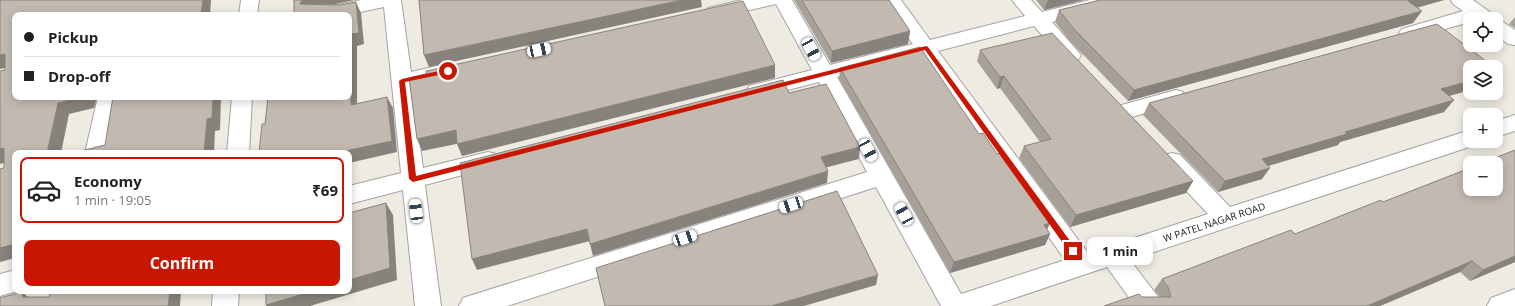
<!DOCTYPE html>
<meta charset="utf-8">
<style>
body{margin:0;font-family:"Open Sans",sans-serif;background:#f2f2f2;color:#222;height:100vh;display:flex;flex-direction:column;font-size:15px;white-space:nowrap}
*{box-sizing:border-box;margin:0}
p{font-size:13px;color:#767676}
.icon{flex:none;width:22px;height:22px;fill:none;stroke:currentColor;stroke-width:2;stroke-linecap:round;stroke-linejoin:round}
.map{position:relative;flex:1;overflow:hidden}
.details{position:absolute;left:12px;top:150px;width:340px;height:144px;display:flex;flex-direction:column;background:#fff;border-radius:8px;box-shadow:0 2px 10px #0003}
.details>*{flex:none}
.guide{position:absolute;left:12px;top:12px;width:340px;height:88px;border-radius:8px;box-shadow:0 2px 10px #0003;display:grid;align-content:center;height:88px;padding:0 12px;background:#fff}
.controls{position:absolute;left:1463px;top:12px;display:grid;gap:8px}
.controls a{display:grid;place-items:center;width:40px;height:40px;border-radius:8px;background:#fff;box-shadow:0 2px 10px #0003;font-size:20px}
.end{position:absolute;width:18px;height:18px;margin:-9px;border:5px solid #c91600;background:#fff;box-shadow:0 0 0 2px #fff}
.from{border-radius:50%}
.bubble{position:absolute;height:28px;border-radius:8px;background:#fff;box-shadow:0 2px 10px #0003;font-size:13px;font-weight:700;line-height:28px;text-align:center}
.car{position:absolute;width:12px;height:24px;margin:-12px -6px;border-radius:5px;box-shadow:0 0 3px 1px #0007;background:linear-gradient(#fff 24%,#345 0 40%,#fff 0 76%,#345 0 86%,#fff 0)}
.guide b{display:flex;align-items:center;gap:14px;height:38px;font-size:15px}
.guide b+b{border-top:1px solid #e0e0e0}
.guide i{width:10px;height:10px;background:#222}
ul{padding:7px 0 0;list-style:none}
li{display:flex;align-items:center;gap:12px;height:66px;margin:0 8px 6px;padding:0 4px;border:2px solid transparent;border-radius:8px}
li div{flex:1}
li b{display:block;font-size:15px}
li em{font-style:normal;font-weight:700}
li.on{border-color:#c91600}
li>.icon{width:36px;height:36px;stroke-width:1.5}
.action{display:flex;gap:8px;margin-top:auto;padding:8px 12px}
.action a{flex:1;height:46px;border-radius:8px;background:#c91600;color:#fff;font-size:16px;font-weight:700;line-height:46px;text-align:center}
.map>svg:first-child{display:block}
.lines{fill:none;stroke-linecap:round;stroke-linejoin:round}
.street-casing{stroke:#a3a3a3;stroke-width:2}
.street{fill:#fff;fill-rule:evenodd}
.wall{fill:#a7a098}
.shaded-wall{fill:#88827c}
.building{fill:#c2bab1;stroke:#88827c}
.route{fill:#c91600}
.labels{text-anchor:middle;dominant-baseline:central;stroke-width:4;stroke-linejoin:round;paint-order:stroke}
.street-label{font-size:10px;fill:#1c1c1c;stroke:#fff}
</style>
<div class="map">
<svg width="1515" height="306" viewBox="0 0 1515 306">
<rect width="100%" height="100%" fill="#eeebe2"/>
<g class="lines">
<g class="street-casing">
<g id="street">
<path d="M241 0H259L257 15H239Z"/>
<path d="M361 0H401L411 72 437 66 444 68 447 73 444 78 412 86 423 168 488 152 496 154 499 160 496 166 425 185 441 306H415L403 190 349 204V186L401 173 384 7 346 15H307L309 11Z"/>
<path d="M742 0H792L830 65 913 44 882 0H901L930 40 1025 16 1012 0H1031L1042 12 1090 0H1122L1120 4 1052 22 1081 55 1078 60 1071 62 1064 60 1034 26 938 51 1088 253 1208 214 1164 167 1161 161 1164 155 1172 153 1180 155 1230 207 1470 130V141H1479L1478 144 1130 260 1159 298 1163 306H1135L1107 267 991 306H941L876 187 507 306H459L463 298 472 295 867 172 819 82 756 98 749 96 746 91 749 86 812 70 776 4 715 18 708 16 706 12 708 8ZM921 56 1065 260 961 294 837 77Z"/>
<path d="M1451 0H1473L1494 15 1496 19H1470V22L1409 39 1402 37 1399 33 1402 29 1463 11 1453 4Z"/>
<path d="M1496 20 1503 22 1515 30V45L1508 44 1496 35Z"/>
<path d="M1176 90 1183 92 1186 97 1183 102 1125 119 1118 116 1114 111 1118 106Z"/>
<path d="M98 97H118L107 153H85Z"/>
<path d="M232 97H252L249 153H227Z"/>
<path d="M1515 115V131L1496 137V121Z"/>
<path d="M15 270V291H17L0 296V274Z"/>
<path d="M1515 289V306H1487L1491 298Z"/>
<path d="M213 291H239L238 306H212Z"/>
</g>
</g>
<use href="#street" class="street"/>
</g>
<g class="wall">
<path d="M794 0H889L910 31 908 44 831 63Z"/>
<path d="M1036 0H1084L1044 10Z"/>
<path d="M1100 0H1444L1417 8 1413 23 1128 101 1069 40 1055 22 1059 10Z"/>
<path d="M1515 17V28L1509 24Z"/>
<path d="M980 50 1193 181 1186 193 1070 227 1019 158 1024 146 1040 142 1000 88 997 89 977 61Z"/>
<path d="M1470 67V90L1449 96 1444 112 1340 142 1338 145 1268 166 1262 179 1218 192 1143 115 1149 103Z"/>
<path d="M840 68 979 134 997 154 1050 223 1047 229 1050 234 1045 245 950 273 839 79Z"/>
<path d="M1515 150V262L1470 281 1460 272 1380 306 1142 297H1160L1154 290 1162 279 1295 234 1383 202Z"/>
</g>
<g class="shaded-wall">
<path d="M203 0H211L210 15H201Z"/>
<path d="M302 0H354L309 10 300 4Z"/>
<path d="M682 0H701L702 7 429 67 424 55Z"/>
<path d="M1048 0H1084L1044 10Z"/>
<path d="M1410 0H1444L1399 12 1408 1Z"/>
<path d="M356 2 361 13 364 44 357 46V116L351 105V34Z"/>
<path d="M1422 11 1413 23 1128 101 1134 90Z"/>
<path d="M910 31 908 44 831 63 832 51Z"/>
<path d="M5 54 15 66 0 69V55Z"/>
<path d="M775 65V78L462 156 457 144Z"/>
<path d="M1502 72 1496 78V74Z"/>
<path d="M1004 76 1000 88 997 89 1000 77Z"/>
<path d="M1470 81V90L1431 101 1441 89Z"/>
<path d="M82 97H97L94 108 69 114 61 153H47L58 103Z"/>
<path d="M213 97H221L220 130 215 131 214 153H204L207 119Z"/>
<path d="M387 97 393 108 397 152 349 163V153H336Z"/>
<path d="M1454 100 1444 112 1340 142 1338 145 1254 170 1262 159 1345 132Z"/>
<path d="M456 130 461 143 422 151 417 139Z"/>
<path d="M860 147 859 159 820 169 821 157Z"/>
<path d="M4 148 15 160 0 164V149Z"/>
<path d="M1270 168 1262 179 1218 192 1225 181Z"/>
<path d="M828 171 827 183 593 256 590 244Z"/>
<path d="M1193 181 1186 193 1070 227 1076 215Z"/>
<path d="M386 203 393 215 397 280 310 306H267L266 305 313 291H349V280Z"/>
<path d="M1050 223 1045 234 1044 225Z"/>
<path d="M587 229 590 241 477 270 472 259Z"/>
<path d="M1050 234 1045 245 950 273 954 262Z"/>
<path d="M15 244V258L0 262V248Z"/>
<path d="M1515 256V262L1470 281 1483 270Z"/>
<path d="M1472 261 1460 272 1380 306H1367Z"/>
<path d="M878 275 876 285 804 306H771Z"/>
<path d="M170 291H181L180 306H168Z"/>
<path d="M22 292 35 303 23 297Z"/>
</g>
<g class="building">
<path d="M0 0H203L201 15H15V97H82L58 103 47 153H15V244L0 248V169L4 168V148L0 149V71L5 70V54L0 55Z"/>
<path d="M294 0H302L300 4 340 5 356 2 359 33 351 34V105L387 97 392 141 336 153H259L262 124H265L268 97H349V15H294Z"/>
<path d="M419 0H682L424 55Z"/>
<path d="M802 0H889L910 31 832 51Z"/>
<path d="M1100 0H1410L1408 1 1422 11 1134 90 1073 28 1059 10Z"/>
<path d="M743 1 775 65 457 144 456 130 417 139 409 78 426 74V71Z"/>
<path d="M1437 24 1494 67H1470V81L1441 89 1454 100 1345 132 1347 134 1262 159 1270 168 1225 181 1149 103Z"/>
<path d="M1052 33 1193 181 1076 215 1024 146 1051 139 1004 76 1000 77 980 50Z"/>
<path d="M920 47 979 134 983 133 997 154 1000 153 1050 223 1044 225 1050 234 954 262 840 68Z"/>
<path d="M1496 68 1502 72 1496 74Z"/>
<path d="M783 80 789 93 826 84 860 147 821 157 828 171 590 244 587 229 472 259 460 163Z"/>
<path d="M113 97H213L212 118 207 119 204 153H73L105 145Z"/>
<path d="M1515 150V256L1483 270 1472 261 1367 306H1104L1139 294 1142 297H1171L1168 287 1162 279 1291 230 1295 234 1381 200 1383 202 1470 168V189H1496V163H1482Z"/>
<path d="M837 191 878 275 771 306H605L596 268Z"/>
<path d="M386 203 390 268 349 280V213Z"/>
<path d="M51 291H170L168 306H0V298L22 292 23 297H49Z"/>
<path d="M266 291H313L266 305Z"/>
</g>
<path class="route" d="M926 46 928 47 1076 249V253H1070L925 50 413 182 409 179 399 81 402 79 448 69 450 71 448 73 405 82 416 176Z"/>
<g class="labels">
<g class="street-label">
<text transform="translate(1214 222) rotate(-18)">W PATEL NAGAR ROAD</text>
</g>
</g>
</svg>
<div class="controls">
<a><svg class="icon" aria-label="locate" viewBox="0 0 24 24"><circle cx="12" cy="12" r="6"/><path d="M12 2v4M12 18v4M2 12h4M18 12h4"/></svg></a>
<a><svg class="icon" aria-label="layers" viewBox="0 0 24 24"><path d="M12 4l9 5-9 5-9-5zM3 14l9 5 9-5"/></svg></a>
<a>+</a>
<a>−</a>
</div>
<i class="end from" style="left:448px;top:71px"></i>
<i class="end" style="left:1073px;top:251px"></i>
<div class="bubble" style="left:1087px;top:237px;width:66px">1 min</div>
<i class="car" style="left:811px;top:49px;rotate:151deg"></i>
<i class="car" style="left:539px;top:50px;rotate:78deg"></i>
<i class="car" style="left:868px;top:150px;rotate:151deg"></i>
<i class="car" style="left:791px;top:205px;rotate:252deg"></i>
<i class="car" style="left:416px;top:211px;rotate:353deg"></i>
<i class="car" style="left:904px;top:214px;rotate:331deg"></i>
<i class="car" style="left:685px;top:238px;rotate:72deg"></i>
<div class="guide">
<b><i class="from"></i>Pickup</b>
<b><i></i>Drop-off</b>
</div>
<section class="details">
<ul>
<li class="on"><svg class="icon" aria-label="car" viewBox="0 0 24 24"><path d="M5 17H2v-5l4-1 3-4h7l3 4 3 1v5h-3M9 17h6M6 11h13"/><circle cx="7" cy="17" r="2"/><circle cx="17" cy="17" r="2"/></svg><div><b>Economy</b><p>1 min · 19:05</p></div><em>₹69</em></li>
</ul>
<div class="action"><a>Confirm</a></div>
</section>
</div>
